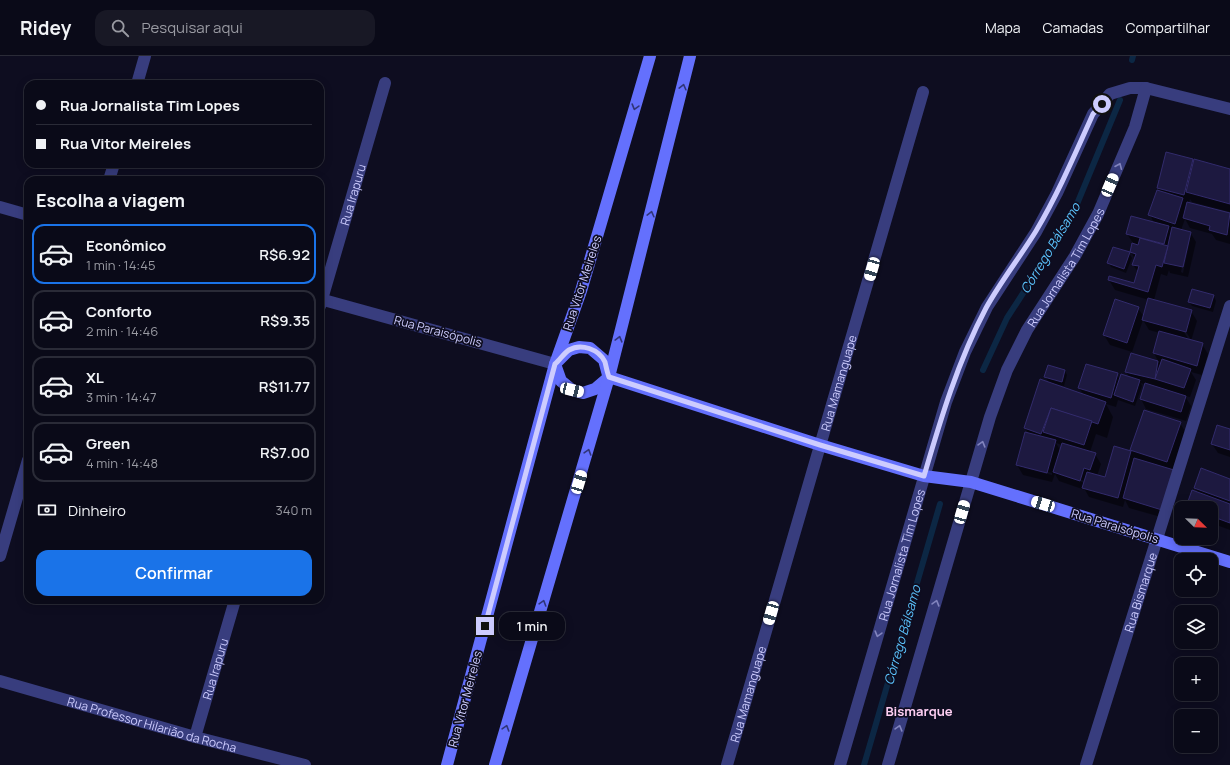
<!DOCTYPE html>
<html lang="pt">
<meta charset="utf-8">
<style>
body{margin:0;font-family:Manrope,sans-serif;background:#181825;color:#f1f3f6;height:100vh;display:flex;flex-direction:column;font-size:15px;white-space:nowrap}
*{box-sizing:border-box;margin:0}
p{font-size:13px;color:#999aa2}
.icon{flex:none;width:22px;height:22px;fill:none;stroke:currentColor;stroke-width:2;stroke-linecap:round;stroke-linejoin:round}
.map{position:relative;flex:1;overflow:hidden}
.details{position:absolute;left:24px;top:120px;width:300px;height:428px;display:flex;flex-direction:column;background:#0a0a18;border-radius:12px;box-shadow:0 2px 10px #0003,0 0 0 1px #2a2b37}
.details>*{flex:none}
.banner{position:absolute;left:24px;top:24px;width:300px;height:88px;border-radius:12px;box-shadow:0 2px 10px #0003,0 0 0 1px #2a2b37;display:grid;align-content:center;height:88px;padding:0 12px;background:#0a0a18}
.needle{width:26px;rotate:113deg}
.fabs{position:absolute;left:1174px;top:445px;display:grid;gap:8px}
.fabs a{display:grid;place-items:center;width:44px;height:44px;border-radius:8px;background:#0a0a18;box-shadow:0 2px 10px #0003,0 0 0 1px #2a2b37;font-size:20px}
.end{position:absolute;width:18px;height:18px;margin:-9px;border:5px solid #cdccfe;background:#111;box-shadow:0 0 0 2px #111}
.from{border-radius:50%}
.bubble{position:absolute;height:28px;border-radius:12px;background:#0a0a18;box-shadow:0 2px 10px #0003,0 0 0 1px #2a2b37;font-size:13px;font-weight:600;line-height:28px;text-align:center}
.car{position:absolute;width:12px;height:24px;margin:-12px -6px;border-radius:5px;box-shadow:0 0 3px 1px #0007;background:linear-gradient(#fff 24%,#345 0 40%,#fff 0 76%,#345 0 86%,#fff 0)}
.banner b{display:flex;align-items:center;gap:14px;height:38px;font-size:15px}
.banner b+b{border-top:1px solid #2a2b37}
.banner i{width:10px;height:10px;background:#f1f3f6}
ul{padding:0;list-style:none}
li{display:flex;align-items:center;gap:12px;height:60px;margin:0 8px 6px;padding:0 4px;border:2px solid #2a2b37;border-radius:12px}
li div{flex:1}
li b{display:block;font-size:15px}
li em{font-style:normal;font-weight:600}
li.on{border-color:#1a73e8}
li>.icon{width:36px;height:36px;stroke-width:1.5}
h2{padding:0 12px;font-size:18px;line-height:48px}
.pay{display:flex;align-items:center;gap:10px;height:44px;padding:0 12px;font-size:15px}
.pay p{margin-inline-start:auto}
.action{display:flex;gap:8px;margin-top:auto;padding:8px 12px}
.action a{flex:1;height:46px;border-radius:12px;background:#1a73e8;color:#fff;font-size:16px;font-weight:600;line-height:46px;text-align:center}
header{display:flex;align-items:center;gap:24px;box-sizing:border-box;height:56px;padding:0 20px;background:#0a0a18;border-bottom:1px solid #2a2b37}
header strong{font-size:19px}
nav{display:flex;gap:22px;margin-inline-start:auto;font-size:14px}
.search{width:280px;height:36px;background:#181825;display:flex;align-items:center;gap:10px;box-sizing:border-box;padding:0 14px;border-radius:12px;color:#999aa2;font-size:15px}
.map>svg:first-child{display:block}
.shadow{fill:#0007;fill-rule:evenodd}
.lines{fill:none;stroke-linecap:round;stroke-linejoin:round}
.stream{stroke:#0c2744;stroke-width:6}
.building{fill:#1d1940;stroke:#322b6c}
.street{stroke:#383d7e;stroke-width:12}
.secondary{stroke:#6470fd;stroke-width:12}
.oneway{stroke:#303578}
.oneway2{stroke:#8284be}
.route{stroke:#cdccfe;stroke-width:5}
.labels{text-anchor:middle;dominant-baseline:central;stroke-width:3.5;stroke-linejoin:round;paint-order:stroke}
.street-label{font-size:12px;fill:#cdccfe;stroke:#0e0d20}
.water-label{font-size:13px;font-style:italic;fill:#5bc3fd;stroke:#0e0d20}
.neighbourhood-label{font-size:13px;font-weight:bold;fill:#fecef2;stroke:#0e0d20}
</style>
<header>
<strong>Ridey</strong>
<div class="search"><svg class="icon" aria-label="search" viewBox="0 0 24 24"><circle cx="10" cy="10" r="6"/><path d="M15 15l6 6"/></svg>Pesquisar aqui</div>
<nav><a>Mapa</a><a>Camadas</a><a>Compartilhar</a></nav>
</header>
<div class="map">
<svg width="1230" height="709" viewBox="0 0 1230 709">
<rect width="100%" height="100%" fill="#0e0d20"/>
<g class="shadow">
<path d="M1193 104 1194 107 1230 114V156L1192 146 1190 143 1189 147 1230 158V188L1216 184 1212 178 1190 172 1185 163 1181 174 1190 176 1196 186 1188 221 1170 217 1169 214 1167 220 1161 218 1154 244 1191 255 1197 265 1191 285 1202 288 1208 298 1202 319 1191 316 1196 324 1190 341 1185 340 1191 350 1186 365 1146 353 1141 343 1146 329 1141 327 1142 330 1135 350 1118 344 1116 351 1106 348 1113 361 1107 382 1096 378 1090 396 1095 398 1101 408 1097 420 1105 422 1114 391 1133 396 1131 394 1180 367 1186 377 1168 463 1129 452 1125 444 1123 451 1089 441 1085 434 1059 425 1055 418 1052 426 1023 419 1017 409 1029 378 1025 372 1049 328 1046 321 1065 315 1067 319 1064 330 1055 328 1054 329 1084 339 1079 332 1117 318 1120 324 1130 322 1126 316 1132 298 1159 307 1154 297 1160 277 1149 274 1143 264 1132 296 1110 289 1104 279 1138 252 1144 261 1149 244 1115 234 1109 224 1134 228 1138 216 1133 209 1135 203 1131 196 1133 187 1127 178 1154 167 1150 159 1161 136 1158 132ZM1188 183H1190L1183 217 1181 216ZM1184 272 1191 284H1189L1182 273ZM1056 387 1062 389 1060 394ZM1024 410 1052 417V419L1024 412ZM1060 417 1085 425V427L1060 419Z"/>
<path d="M1129 197 1132 202 1126 217 1111 211 1108 206Z"/>
<path d="M1214 240 1216 245 1213 256 1192 250 1189 246Z"/>
<path d="M1230 374V401L1218 397 1212 388Z"/>
<path d="M1230 424V474L1211 467V452H1188L1198 437 1195 432Z"/>
</g>
<g class="lines">
<g class="stream">
<path d="M1132 4 1133 0"/>
<path d="M983 314 1007 262 1055 188 1077 148 1120 44"/>
<path d="M864 709 940 448"/>
</g>
</g>
<g class="building">
<path d="M1166 96 1193 103 1184 139 1157 132Z"/>
<path d="M1194 103 1230 113V148L1186 136Z"/>
<path d="M1157 134 1183 142 1175 168 1148 159Z"/>
<path d="M1187 146 1230 157 1227 179 1209 174 1210 170 1183 162Z"/>
<path d="M1131 160 1169 170 1164 188 1126 178Z"/>
<path d="M1172 171 1191 176 1183 211 1164 207Z"/>
<path d="M1140 182 1168 190 1162 211 1156 209 1148 236 1108 224 1109 220 1134 227 1139 210 1132 209 1136 198 1130 196 1132 187 1138 189Z"/>
<path d="M1113 191 1130 196 1124 213 1107 207Z"/>
<path d="M1192 233 1214 239 1210 252 1188 246Z"/>
<path d="M1148 242 1192 254 1186 276 1142 264Z"/>
<path d="M1115 243 1139 251 1127 287 1103 279Z"/>
<path d="M1159 275 1203 287 1197 310 1153 297Z"/>
<path d="M1131 297 1158 305 1155 323 1125 316Z"/>
<path d="M1162 303 1191 313 1184 332 1155 323Z"/>
<path d="M1086 308 1118 317 1111 342 1078 332Z"/>
<path d="M1048 309 1065 314 1062 326 1044 321Z"/>
<path d="M1121 318 1140 324 1133 346 1114 339Z"/>
<path d="M1040 323 1106 346 1098 368 1051 352 1041 378 1024 372Z"/>
<path d="M1145 327 1186 340 1181 356 1140 343Z"/>
<path d="M1051 352 1092 365 1084 389 1043 376Z"/>
<path d="M1144 354 1181 366 1167 406 1130 394Z"/>
<path d="M1217 369 1230 373V394L1211 388Z"/>
<path d="M1025 376 1056 384 1047 417 1016 409Z"/>
<path d="M1062 387 1096 397 1090 414 1084 412 1080 425 1053 416Z"/>
<path d="M1114 390 1131 395 1118 442 1082 432 1087 416 1105 421Z"/>
<path d="M1134 402 1174 414 1162 454 1123 442Z"/>
<path d="M1201 412 1230 423V445L1194 432Z"/>
<path d="M1192 434 1230 448V467L1211 460V452L1186 451Z"/>
</g>
<g class="lines">
<g class="street">
<path d="M137 28 145 0"/>
<path d="M109 124 114 108"/>
<path d="M0 151 28 159"/>
<path d="M320 243 555 308"/>
<path id="s1" d="M320 250 385 27"/>
<path d="M0 500 28 404"/>
<path id="s2" d="M0 625 195 681 305 709"/>
<path id="s3" d="M195 681 235 544"/>
<path id="s4" d="M727 709 923 36"/>
<path id="s5" d="M840 709 946 346 965 296 987 251 1036 176 1057 137 1093 58 1110 38 1130 32H1146L1230 53"/>
<path id="s6" d="M888 709 990 361 1007 314 1027 274 1075 200 1098 158 1135 71 1146 32"/>
<path id="s7" d="M1086 709 1230 250"/>
</g>
<g class="secondary">
<path d="M558 305 569 294 579 291 590 292 604 304 608 319"/>
<path d="M555 308 561 325 572 334 583 337 595 333 609 321"/>
<path d="M609 321 820 389 924 420 971 426 1230 506"/>
<path d="M447 709 555 308 581 235 650 0"/>
<path d="M495 709 609 321 690 0"/>
</g>
</g>
<defs><path id="oneway-chevron" d="M-2-3.5L2.5 0L-2 3.5" fill="none" stroke-width="1.6" stroke-linecap="round" stroke-linejoin="round"/></defs>
<g class="oneway">
<use href="#oneway-chevron" transform="translate(683 31) rotate(-76)"/>
<use href="#oneway-chevron" transform="translate(635 51) rotate(106)"/>
<use href="#oneway-chevron" transform="translate(651 158) rotate(-76)"/>
<use href="#oneway-chevron" transform="translate(619 283) rotate(-75)"/>
<use href="#oneway-chevron" transform="translate(588 396) rotate(-73)"/>
<use href="#oneway-chevron" transform="translate(543 547) rotate(-73)"/>
<use href="#oneway-chevron" transform="translate(506 672) rotate(-73)"/>
</g>
<g class="oneway2">
<use href="#oneway-chevron" transform="translate(1119 110) rotate(-67)"/>
<use href="#oneway-chevron" transform="translate(982 388) rotate(-74)"/>
<use href="#oneway-chevron" transform="translate(936 547) rotate(-74)"/>
<use href="#oneway-chevron" transform="translate(878 578) rotate(106)"/>
<use href="#oneway-chevron" transform="translate(899 672) rotate(-74)"/>
</g>
<g class="lines">
<path class="route" d="M485 570 555 308C560 304 564 297 569 294 581 287 599 293 605 306 606 310 607 316 609 321L820 389 924 420C941 362 958 305 986 252 1001 225 1020 201 1036 175 1058 138 1075 98 1093 58L1102 48"/>
</g>
<g class="labels">
<g class="street-label">
<text stroke="none"><textPath href="#s1" startOffset="116">Rua Irapuru</textPath></text>
<text stroke="none"><textPath href="#s6" startOffset="531">Rua Jornalista Tim Lopes</textPath></text>
<text transform="translate(582 227) rotate(-72)">Rua Vitor Meireles</text>
<text transform="translate(438 275) rotate(15)">Rua Paraisópolis</text>
<text stroke="none"><textPath href="#s4" startOffset="398">Rua Mamanguape</textPath></text>
<text transform="translate(1115 470) rotate(17)">Rua Paraisópolis</text>
<text stroke="none"><textPath href="#s5" startOffset="219">Rua Jornalista Tim Lopes</textPath></text>
<text stroke="none"><textPath href="#s7" startOffset="181">Rua Bismarque</textPath></text>
<text stroke="none"><textPath href="#s3" startOffset="71">Rua Irapuru</textPath></text>
<text stroke="none"><textPath href="#s4" startOffset="74">Rua Mamanguape</textPath></text>
<text transform="translate(465 643) rotate(-75)">Rua Vitor Meireles</text>
<text stroke="none"><textPath href="#s2" startOffset="158">Rua Professor Hilarião da Rocha</textPath></text>
</g>
<g class="water-label">
<text transform="translate(1050 192) rotate(-59)">Córrego Bálsamo</text>
<text transform="translate(902 579) rotate(-74)">Córrego Bálsamo</text>
</g>
<g class="neighbourhood-label">
<text x="919" y="655">Bismarque</text>
</g>
</g>
</svg>
<div class="fabs">
<a><svg class="needle" viewBox="-14 -14 28 28"><path d="M0-13l5 13h-10z" fill="#e53935"/><path d="M0 13l5-13h-10z" fill="#999aa2"/></svg></a>
<a><svg class="icon" aria-label="locate" viewBox="0 0 24 24"><circle cx="12" cy="12" r="6"/><path d="M12 2v4M12 18v4M2 12h4M18 12h4"/></svg></a>
<a><svg class="icon" aria-label="layers" viewBox="0 0 24 24"><path d="M12 4l9 5-9 5-9-5zM3 14l9 5 9-5"/></svg></a>
<a>+</a>
<a>−</a>
</div>
<i class="end from" style="left:1102px;top:48px"></i>
<i class="end" style="left:485px;top:570px"></i>
<div class="bubble" style="left:499px;top:556px;width:66px">1 min</div>
<i class="car" style="left:1110px;top:129px;rotate:23deg"></i>
<i class="car" style="left:872px;top:213px;rotate:196deg"></i>
<i class="car" style="left:572px;top:334px;rotate:103deg"></i>
<i class="car" style="left:579px;top:426px;rotate:17deg"></i>
<i class="car" style="left:1043px;top:448px;rotate:287deg"></i>
<i class="car" style="left:962px;top:456px;rotate:16deg"></i>
<i class="car" style="left:771px;top:557px;rotate:196deg"></i>
<div class="banner">
<b><i class="from"></i>Rua Jornalista Tim Lopes</b>
<b><i></i>Rua Vitor Meireles</b>
</div>
<section class="details">
<h2>Escolha a viagem</h2>
<ul>
<li class="on"><svg class="icon" aria-label="car" viewBox="0 0 24 24"><path d="M5 17H2v-5l4-1 3-4h7l3 4 3 1v5h-3M9 17h6M6 11h13"/><circle cx="7" cy="17" r="2"/><circle cx="17" cy="17" r="2"/></svg><div><b>Econômico</b><p>1 min · 14:45</p></div><em>R$6.92</em></li>
<li><svg class="icon" aria-label="car" viewBox="0 0 24 24"><path d="M5 17H2v-5l4-1 3-4h7l3 4 3 1v5h-3M9 17h6M6 11h13"/><circle cx="7" cy="17" r="2"/><circle cx="17" cy="17" r="2"/></svg><div><b>Conforto</b><p>2 min · 14:46</p></div><em>R$9.35</em></li>
<li><svg class="icon" aria-label="car" viewBox="0 0 24 24"><path d="M5 17H2v-5l4-1 3-4h7l3 4 3 1v5h-3M9 17h6M6 11h13"/><circle cx="7" cy="17" r="2"/><circle cx="17" cy="17" r="2"/></svg><div><b>XL</b><p>3 min · 14:47</p></div><em>R$11.77</em></li>
<li><svg class="icon" aria-label="car" viewBox="0 0 24 24"><path d="M5 17H2v-5l4-1 3-4h7l3 4 3 1v5h-3M9 17h6M6 11h13"/><circle cx="7" cy="17" r="2"/><circle cx="17" cy="17" r="2"/></svg><div><b>Green</b><p>4 min · 14:48</p></div><em>R$7.00</em></li>
</ul>
<div class="pay"><svg class="icon" aria-label="cash" viewBox="0 0 24 24"><path d="M3 7h18v10H3z"/><circle cx="12" cy="12" r="2"/></svg>Dinheiro<p>340 m</p></div>
<div class="action"><a>Confirmar</a></div>
</section>
</div>
